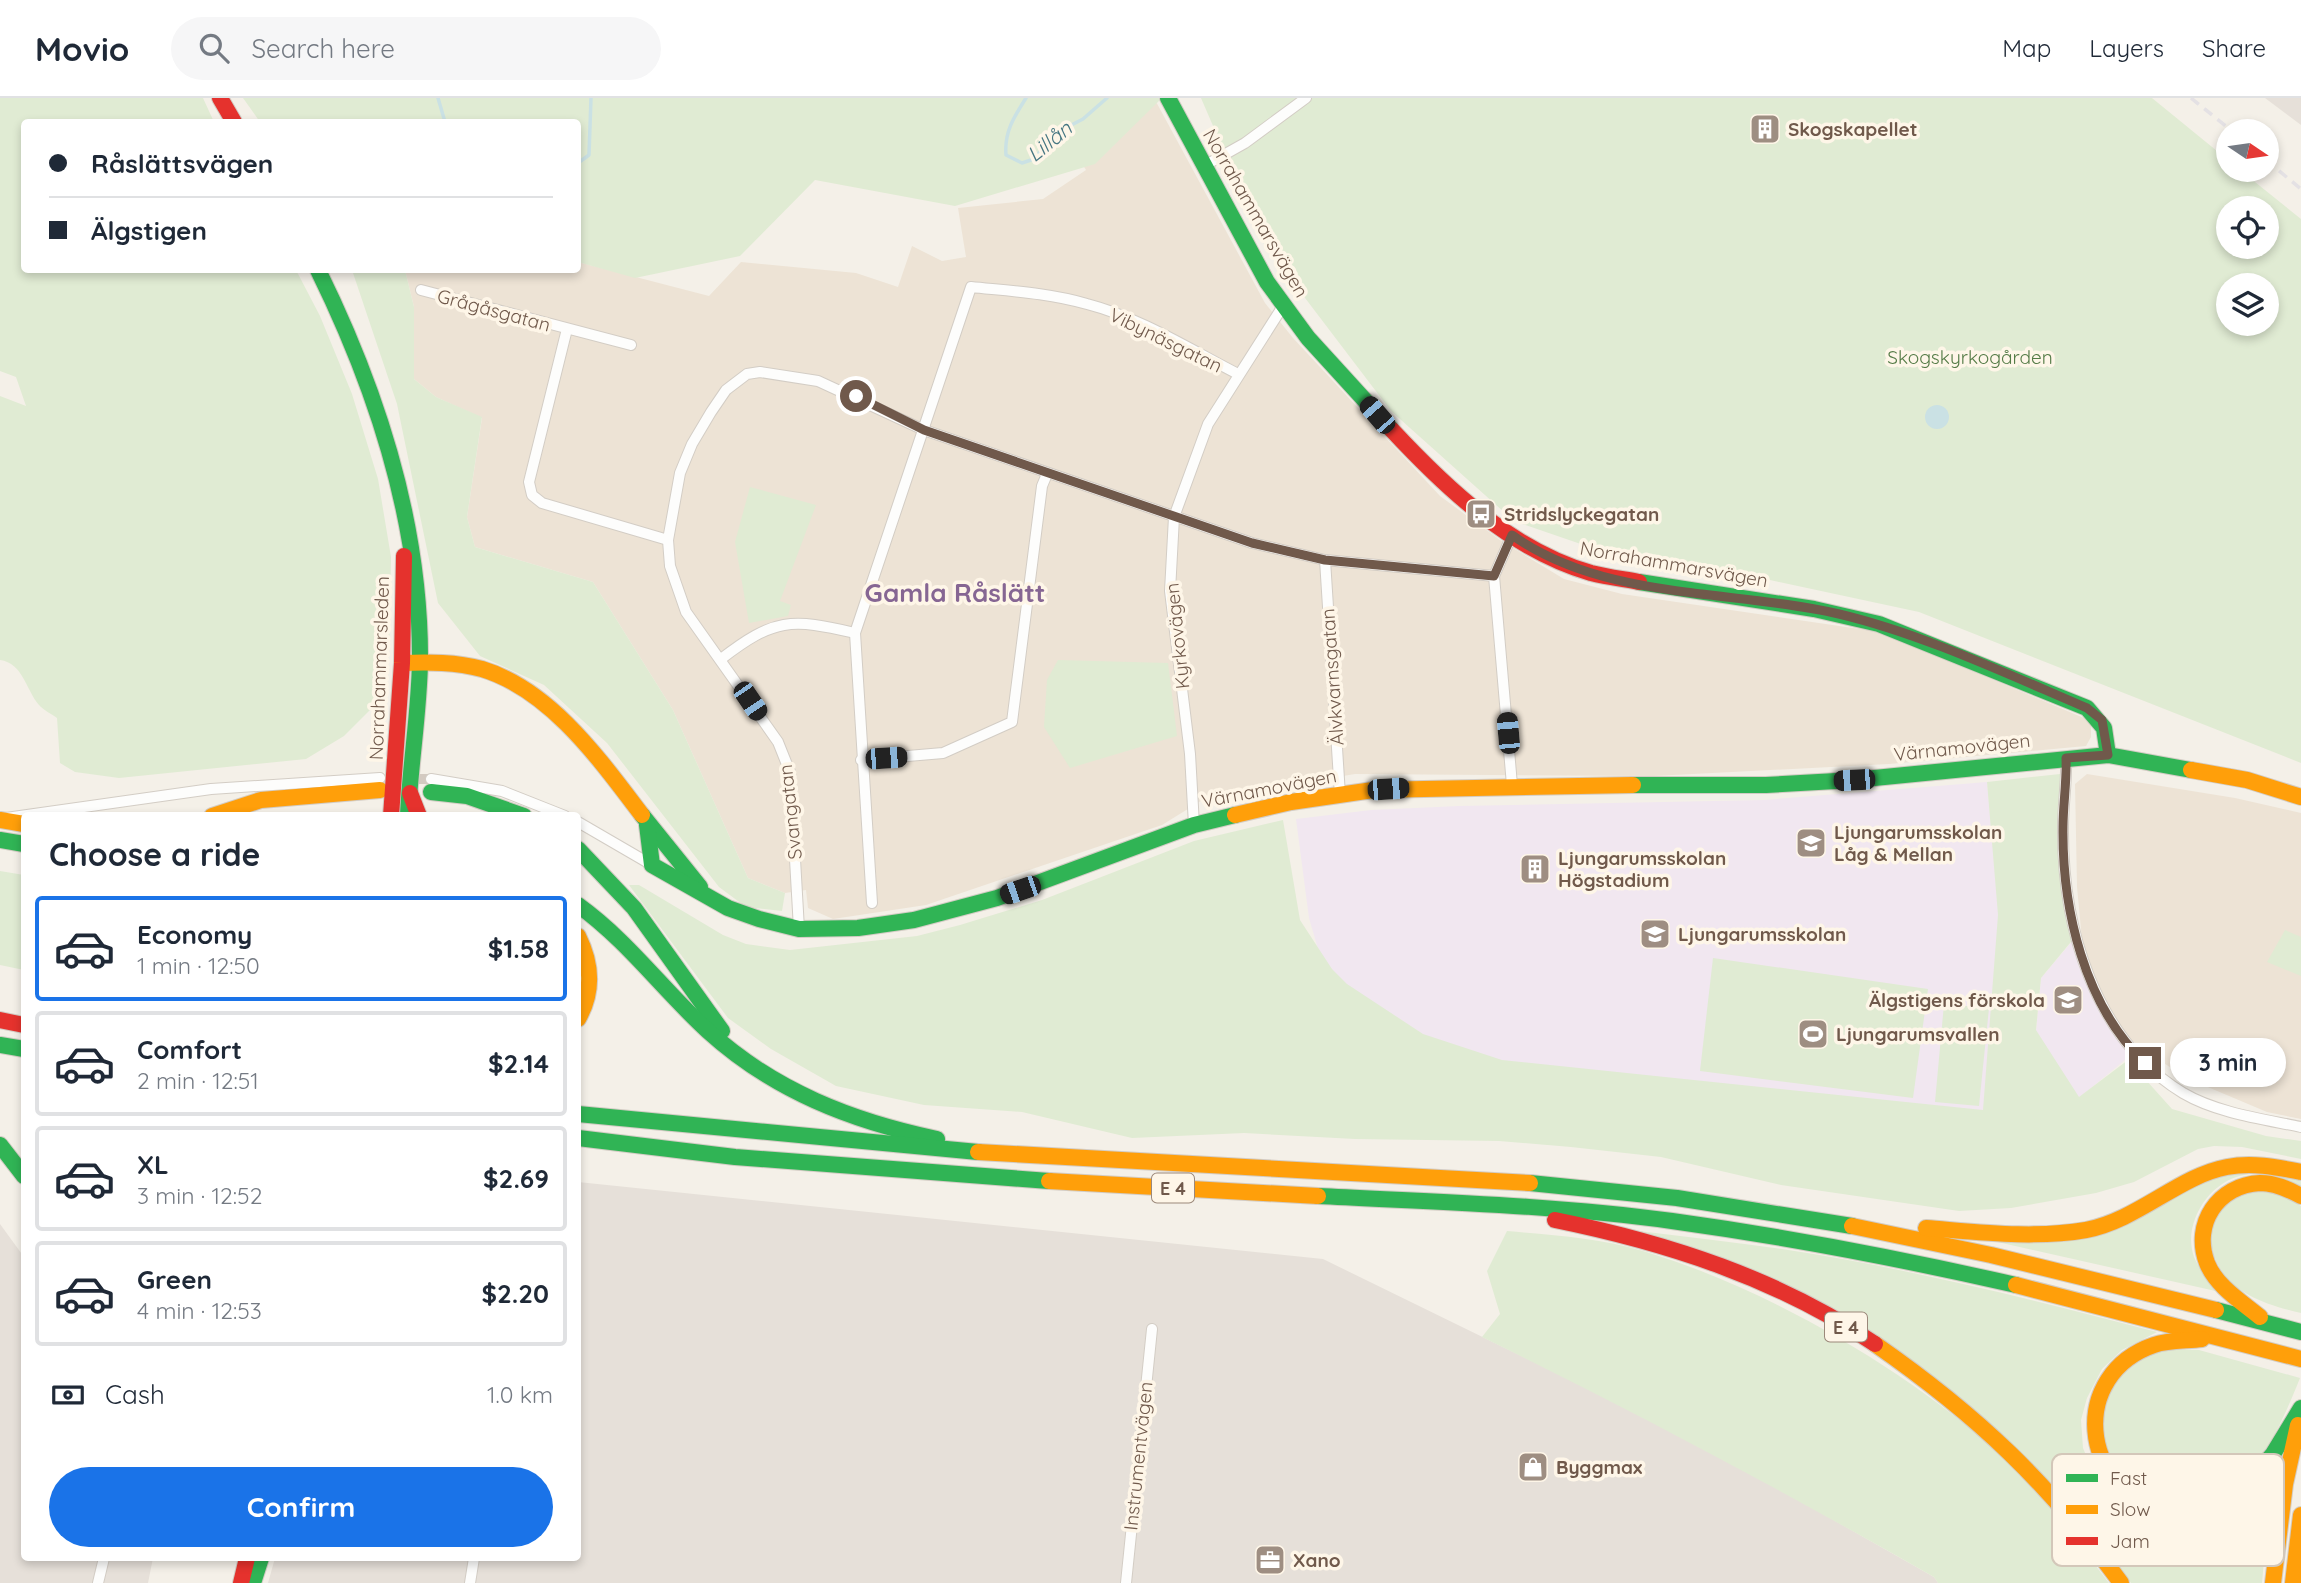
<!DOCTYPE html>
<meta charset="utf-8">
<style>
body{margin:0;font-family:Quicksand,sans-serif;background:#f6f6f7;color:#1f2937;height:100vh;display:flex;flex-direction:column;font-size:26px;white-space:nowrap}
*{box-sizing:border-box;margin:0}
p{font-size:23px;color:#747a83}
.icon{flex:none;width:38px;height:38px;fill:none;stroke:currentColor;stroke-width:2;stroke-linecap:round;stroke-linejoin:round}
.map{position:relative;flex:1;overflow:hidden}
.drawer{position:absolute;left:21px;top:714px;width:560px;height:749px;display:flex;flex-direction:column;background:#fff;border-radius:7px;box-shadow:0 4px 10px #0003}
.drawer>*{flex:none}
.guide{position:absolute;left:21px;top:21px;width:560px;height:154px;border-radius:7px;box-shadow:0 4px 10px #0003;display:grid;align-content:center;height:154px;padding:0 28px;background:#fff}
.needle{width:46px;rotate:103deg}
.tools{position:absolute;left:2216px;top:21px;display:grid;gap:14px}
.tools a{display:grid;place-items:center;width:63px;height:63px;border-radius:50%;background:#fff;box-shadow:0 4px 10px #0003;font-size:35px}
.end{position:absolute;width:32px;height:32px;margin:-16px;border:9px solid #70594b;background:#fff;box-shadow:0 0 0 4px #fff}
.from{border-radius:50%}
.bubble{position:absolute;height:49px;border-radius:24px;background:#fff;box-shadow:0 4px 10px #0003;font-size:23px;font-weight:800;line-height:49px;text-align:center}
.car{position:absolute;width:21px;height:42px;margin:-21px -10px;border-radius:9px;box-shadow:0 0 5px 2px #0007;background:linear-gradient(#222 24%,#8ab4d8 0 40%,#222 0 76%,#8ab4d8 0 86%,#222 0)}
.guide b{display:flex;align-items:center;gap:24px;height:66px;font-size:26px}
.guide b+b{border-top:2px solid #e0e1e3}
.guide i{width:18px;height:18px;background:#1f2937}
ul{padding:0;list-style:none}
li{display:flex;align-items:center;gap:21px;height:105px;margin:0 14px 10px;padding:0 14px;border:4px solid #e0e1e3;border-radius:7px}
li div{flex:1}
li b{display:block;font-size:26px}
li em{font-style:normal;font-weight:800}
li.active{border-color:#1a73e8}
li>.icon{width:63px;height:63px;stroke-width:1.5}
h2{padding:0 28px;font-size:32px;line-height:84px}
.pay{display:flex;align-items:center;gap:18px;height:77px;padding:0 28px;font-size:26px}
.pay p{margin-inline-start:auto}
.button{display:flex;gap:14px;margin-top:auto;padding:14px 28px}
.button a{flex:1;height:80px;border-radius:42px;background:#1a73e8;color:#fff;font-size:28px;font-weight:800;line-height:80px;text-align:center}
header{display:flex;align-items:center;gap:42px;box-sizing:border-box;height:98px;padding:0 35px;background:#fff;border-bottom:2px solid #e0e1e3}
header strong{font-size:33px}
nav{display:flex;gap:38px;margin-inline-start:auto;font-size:24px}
.search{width:490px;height:63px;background:#f6f6f7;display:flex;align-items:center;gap:18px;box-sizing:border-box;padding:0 24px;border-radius:38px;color:#747a83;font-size:26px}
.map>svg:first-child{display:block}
.residential{fill:#ede3d5}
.industrial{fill:#e6e0d9}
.education{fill:#f1e7f0}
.green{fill:#e0ebd3;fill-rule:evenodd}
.water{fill:#cae1e4}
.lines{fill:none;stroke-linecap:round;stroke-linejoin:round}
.stream{stroke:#cae1e4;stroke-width:3.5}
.street-tunnel{stroke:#d3cac1;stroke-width:10;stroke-dasharray:10 5;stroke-linecap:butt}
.street-casing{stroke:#d3cdc5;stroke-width:12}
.fast-casing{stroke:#d3ccc4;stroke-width:18}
.slow-casing{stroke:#d3ccc4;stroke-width:18}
.jam-casing{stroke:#d3ccc4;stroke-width:18}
.street{stroke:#fdfdfc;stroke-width:10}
.fast{stroke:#30b455;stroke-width:16}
.slow{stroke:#ff9f0a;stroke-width:16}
.jam{stroke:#e5322d;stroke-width:16}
.rail{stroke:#e4e1e4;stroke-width:3.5;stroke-dasharray:10 7;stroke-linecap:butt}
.route{stroke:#70594b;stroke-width:9}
.labels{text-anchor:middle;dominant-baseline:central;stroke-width:7;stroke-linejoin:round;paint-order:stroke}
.shield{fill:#fef6e8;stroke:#9b887a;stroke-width:2}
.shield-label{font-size:18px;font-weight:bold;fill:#70594b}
.poi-label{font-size:19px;font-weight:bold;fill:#70594b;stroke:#fef6e8;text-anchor:start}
.street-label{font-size:19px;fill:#70594b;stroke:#fef6e8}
.park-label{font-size:19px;fill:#547b46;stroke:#fef6e8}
.water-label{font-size:21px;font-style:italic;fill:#467682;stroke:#fef6e8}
.district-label{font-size:26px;font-weight:bold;fill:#866693;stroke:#fef6e8}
.key{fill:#fef6e8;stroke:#d3c7b9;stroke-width:2}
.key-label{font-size:19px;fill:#70594b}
</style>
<header>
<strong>Movio</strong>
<div class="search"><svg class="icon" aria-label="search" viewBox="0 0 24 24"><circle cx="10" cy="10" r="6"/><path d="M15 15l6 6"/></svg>Search here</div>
<nav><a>Map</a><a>Layers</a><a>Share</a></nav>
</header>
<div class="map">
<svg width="2301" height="1485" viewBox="0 0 2301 1485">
<rect width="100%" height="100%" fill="#f4f0e8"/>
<g class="residential">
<path d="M1154 0 1265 205 1293 240 1440 398 1500 442 1564 481 1622 496 1880 534 2091 623V639L2086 648 1889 666 1654 678 1355 676 1204 701 1162 727 926 807 833 821 808 810 806 792 785 795 748 780 673 612 593 484 475 449 467 419 482 320 436 299 414 281V209L405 172H578V164L709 198 741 164 856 175 898 189 912 148 942 163 966 159 958 110 1043 101 1086 72 1071 48Z"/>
<path d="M2087 676 2235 700 2301 715V1021L2267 1014 2184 979 2128 940 2112 916 2096 883 2082 842 2077 789 2075 686Z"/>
</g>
<g class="industrial">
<path d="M2265 0H2301V27Z"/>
<path d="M578 1084 1323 1161 1642 1317 1793 1399 1934 1479 1938 1485H268L275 1460H578Z"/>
<path d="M0 1126 24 1159V1460H153L148 1485H0Z"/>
</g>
<g class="education">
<path d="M1987 684 1999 814 1993 928 1984 1013 1501 963 1424 937 1347 887 1332 872 1318 851 1309 820 1296 721 1371 712 1459 708 1764 702Z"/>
<path d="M2075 840 2132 956 2079 1000 2036 933 2041 880Z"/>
</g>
<g class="green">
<path d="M0 0H203L214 24H24V172H296L320 218 352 296 378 381 391 459 389 555 381 601 344 638 306 661 119 680 75 674 60 665 57 620C52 616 43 612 39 607 26 592 23 565 0 562V298L26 308 16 279 0 273Z"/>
<path d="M243 0H1162L1095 66 955 108 815 82 740 158 635 180 578 164V24H260Z"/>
<path d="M1201 0H2152L2228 62V72H2240L2301 121V665L1919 514 1770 482 1633 464 1514 423 1391 313 1264 146ZM2228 110H2266V149H2228ZM2228 187H2266V226H2228Z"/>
<path d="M352 172H405L414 209V281L436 299 482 319 467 419 475 449 593 484 673 612 748 780 785 795 782 813 746 809 719 789 607 645 544 587 480 558 438 505 397 306Z"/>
<path d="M750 389 816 407 780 503 791 507 788 518 749 525 735 444Z"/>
<path d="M1058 562 1168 565 1177 638 1070 670 1044 629 1047 582Z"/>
<path d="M2060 676 2059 731 2075 839 2041 880 2036 932 2079 999 2128 962 2172 1011 2266 1038 2301 1043V1061L2242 1049 2214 1048 2198 1051 2134 1084 2096 1095 2011 1110 1959 1113 1781 1087 1661 1059 1571 1049 1499 1043 1355 1041 1244 1035 1132 1040 1022 1014 924 1007 836 988 771 951 728 920 629 787H639L723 837 746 846 790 852 917 838 960 827 1042 802 1194 743 1283 722 1300 822 1332 871 1347 886 1423 936 1502 962 1983 1012 1998 817 1987 684Z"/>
<path d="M0 773 24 777V872L0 867Z"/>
<path d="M2285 832 2301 839V878L2267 864Z"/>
<path d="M1713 860 1928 891 1913 1000 1700 973Z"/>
<path d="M1944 906 1989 910 1979 1008 1935 1004Z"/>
<path d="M2235 1071 2265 1072 2301 1080V1089C2284 1079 2264 1073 2244 1077 2209 1083 2182 1126 2194 1159 2200 1173 2210 1183 2220 1194L1993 1143C2047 1140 2098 1139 2147 1115 2178 1100 2202 1081 2235 1071Z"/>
<path d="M2253 1090 2280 1095 2301 1108V1215C2262 1206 2221 1192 2212 1150 2210 1137 2207 1129 2210 1117Z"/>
<path d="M1507 1133C1552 1137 1599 1140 1643 1153 1768 1190 1907 1272 2004 1359 2044 1395 2076 1443 2109 1485H1938L1934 1479C1785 1394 1636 1314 1482 1239L1500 1216 1487 1173Z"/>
<path d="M1639 1133C1686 1139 1734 1144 1782 1151 1908 1170 2034 1202 2157 1234L2122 1252 2102 1271 2087 1300 2081 1322 2083 1350 2096 1381 2119 1400 2152 1418 2187 1423 2219 1416 2248 1398 2271 1376 2276 1378 2268 1419 2262 1485H2131L2108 1453 1927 1274Z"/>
<path d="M2174 1251 2199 1252 2300 1280C2287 1312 2272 1349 2248 1373 2162 1458 2046 1336 2133 1264 2142 1256 2162 1254 2174 1251Z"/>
</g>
<circle class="water" cx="1937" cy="319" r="12"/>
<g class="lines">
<g class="stream">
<path d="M438 0 445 24"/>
<path d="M1026 0C1014 19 1004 34 1006 57L1022 65 1034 61 1054 36 1083 21 1107 0"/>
<path d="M578 65 589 57 591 0"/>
</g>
<path class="street-tunnel" d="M404 681H431"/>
<g class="street-casing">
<g id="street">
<path d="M1204 68 1245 45 1306 0"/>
<path d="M421 192 631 247"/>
<path d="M567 231 529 384 532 397 542 405 668 442"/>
<path d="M1325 462 1340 697"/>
<path d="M1494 478 1512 687"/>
<path d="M721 561C774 520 791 520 855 535"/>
<path d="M2066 660C2067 683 2063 706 2063 729 2062 828 2094 941 2183 995 2217 1015 2263 1021 2301 1029"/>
<path d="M861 662 943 655 1012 624 1042 388 1047 376"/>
<path d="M431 681 502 693 565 718"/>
<path d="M6 720 211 691 380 680"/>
<path d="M578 724 652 767"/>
<path d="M1194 727 1190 656 1170 493 1174 419 1208 326 1283 208"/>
<path d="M872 805 855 535 971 189C1010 193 1049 195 1087 206 1141 220 1189 251 1238 276"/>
<path d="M799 831 790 674 778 644 686 514 670 468 668 442 680 375 692 346 711 314 726 292 747 276 760 274 818 283 924 332 1252 445 1325 462 1494 478 1512 437"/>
<path d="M98 1485 104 1460"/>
<path d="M470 1485 474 1460"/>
<path d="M1126 1485 1152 1231"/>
</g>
</g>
<g class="fast-casing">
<g id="fast">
<path d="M1168 0 1267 184 1308 240 1391 331"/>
<path d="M318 172C378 294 421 427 420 564 419 616 410 667 408 718"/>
<path d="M1639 484 1814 511 1879 526 2087 610 2104 630 2108 657"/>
<path d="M1633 687H1766L1854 682 2108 657 2191 672"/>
<path d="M431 694 467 698 524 718"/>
<path d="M642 717 700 789"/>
<path d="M647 727 652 767 728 810 759 821 799 831 858 830 914 822 997 800 1194 727 1235 717"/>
<path d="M0 742 24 746"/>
<path d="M578 751 634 810 722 933"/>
<path d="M578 807C628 843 663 892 708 933 774 993 852 1023 937 1041"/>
<path d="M0 947 24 951"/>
<path d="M578 1016 978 1054"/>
<path d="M578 1040 735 1059 1049 1083"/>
<path d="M0 1047 24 1078"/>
<path d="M1530 1085 1677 1100 1852 1128"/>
<path d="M1318 1098C1436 1104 1555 1107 1672 1123 1788 1139 1902 1161 2016 1187"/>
<path d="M2216 1212 2301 1234"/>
<path d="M2245 1388 2273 1356 2301 1310"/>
<path d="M253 1485 261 1460"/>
</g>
</g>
<g class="slow-casing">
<g id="slow">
<path d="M402 565C429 564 456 564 482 571 551 592 600 662 642 717"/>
<path d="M2191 672 2247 682 2301 699"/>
<path d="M1235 717 1291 704 1373 692 1633 687"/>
<path d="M212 718 261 702 380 692"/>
<path d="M0 722 24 726"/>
<path d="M578 838C592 866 594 893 578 921"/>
<path d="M978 1054 1530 1085"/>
<path d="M1049 1083 1318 1098"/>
<path d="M1852 1128 1991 1157 2216 1212"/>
<path d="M1926 1130C1978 1134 2034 1141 2086 1132 2138 1122 2179 1078 2227 1069 2252 1064 2276 1069 2301 1074"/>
<path d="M2016 1187 2301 1261"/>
<path d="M2260 1219C2242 1204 2216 1188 2207 1165 2192 1126 2218 1087 2260 1085 2275 1085 2288 1091 2301 1098"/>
<path d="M2202 1241C2187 1243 2168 1242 2154 1247 2069 1276 2079 1392 2165 1410 2195 1416 2222 1408 2245 1388"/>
<path d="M1875 1246C1977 1317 2049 1385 2121 1485"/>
<path d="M2273 1485 2285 1386 2298 1327"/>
<path d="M2293 1485 2301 1417"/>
</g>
</g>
<g class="jam-casing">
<g id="jam">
<path d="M220 0 234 24"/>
<path d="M1391 331C1446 390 1511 452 1591 475 1607 479 1623 481 1639 484"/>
<path d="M410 695 419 718"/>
<path d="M391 718 402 565 404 458"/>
<path d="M0 922 24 927"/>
<path d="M1555 1122C1668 1145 1779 1181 1875 1246"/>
<path d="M241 1485 247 1460"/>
</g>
</g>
<use href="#street" class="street"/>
<use href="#fast" class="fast"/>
<use href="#slow" class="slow"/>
<use href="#jam" class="jam"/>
<g class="rail">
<path d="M2191 0 2232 33"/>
<path d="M2266 62 2301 91"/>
</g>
</g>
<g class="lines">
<path class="route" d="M856 298 924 332 1252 445 1325 462 1494 478 1512 437C1605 503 1732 491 1839 516 1923 536 2007 576 2087 610L2102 622 2108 657 2066 660C2067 683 2063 706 2063 729 2062 811 2084 907 2145 965"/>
</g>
<defs>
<g id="building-square" transform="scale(1.575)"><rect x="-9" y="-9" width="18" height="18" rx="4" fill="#9e8e82" stroke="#fef6e8"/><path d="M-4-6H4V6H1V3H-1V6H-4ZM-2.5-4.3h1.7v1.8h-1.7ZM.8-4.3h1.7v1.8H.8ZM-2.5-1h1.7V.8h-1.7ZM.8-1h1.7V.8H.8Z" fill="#fff"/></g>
<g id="bus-square" transform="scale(1.575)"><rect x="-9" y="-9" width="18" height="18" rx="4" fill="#9e8e82" stroke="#fef6e8"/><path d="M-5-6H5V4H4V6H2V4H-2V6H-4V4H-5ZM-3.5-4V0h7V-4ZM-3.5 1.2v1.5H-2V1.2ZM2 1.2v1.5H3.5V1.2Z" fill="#fff"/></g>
<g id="school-square" transform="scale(1.575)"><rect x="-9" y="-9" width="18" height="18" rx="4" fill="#9e8e82" stroke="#fef6e8"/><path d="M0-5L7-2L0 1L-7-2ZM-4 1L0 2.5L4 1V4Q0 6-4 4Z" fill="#fff"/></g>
<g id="stadium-square" transform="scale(1.575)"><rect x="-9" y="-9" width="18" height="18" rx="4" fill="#9e8e82" stroke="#fef6e8"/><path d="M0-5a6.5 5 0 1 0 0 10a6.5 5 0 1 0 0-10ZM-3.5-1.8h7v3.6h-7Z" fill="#fff"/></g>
<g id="shop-square" transform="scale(1.575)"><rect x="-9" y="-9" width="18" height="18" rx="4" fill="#9e8e82" stroke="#fef6e8"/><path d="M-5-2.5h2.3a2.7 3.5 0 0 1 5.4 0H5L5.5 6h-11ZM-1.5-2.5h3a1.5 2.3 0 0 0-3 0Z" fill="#fff"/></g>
<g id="office-square" transform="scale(1.575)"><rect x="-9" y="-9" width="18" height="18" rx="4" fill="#9e8e82" stroke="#fef6e8"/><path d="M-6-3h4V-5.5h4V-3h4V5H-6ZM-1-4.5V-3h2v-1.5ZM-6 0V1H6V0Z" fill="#fff"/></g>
</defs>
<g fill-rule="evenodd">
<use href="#building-square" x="1765" y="31"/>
<use href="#bus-square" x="1481" y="416"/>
<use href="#school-square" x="1811" y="745"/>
<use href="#building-square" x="1535" y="771"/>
<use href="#school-square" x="1655" y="836"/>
<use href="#school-square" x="2068" y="902"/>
<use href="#stadium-square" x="1813" y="936"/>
<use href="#shop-square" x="1533" y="1369"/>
<use href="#office-square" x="1270" y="1462"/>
</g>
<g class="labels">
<g class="shield">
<rect x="1152" y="1075.5" width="42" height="29" rx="5"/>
<rect x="1825" y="1214.5" width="42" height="29" rx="5"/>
</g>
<g class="shield-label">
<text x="1173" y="1090">E 4</text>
<text x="1846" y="1229">E 4</text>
</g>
<g class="poi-label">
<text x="1788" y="31">Skogskapellet</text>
<text x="1504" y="416">Stridslyckegatan</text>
<text x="1834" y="734">Ljungarumsskolan<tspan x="1834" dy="22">Låg &amp; Mellan</tspan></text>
<text x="1558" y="760">Ljungarumsskolan<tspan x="1558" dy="22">Högstadium</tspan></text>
<text x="1678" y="836">Ljungarumsskolan</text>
<text x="2045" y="902" text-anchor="end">Älgstigens förskola</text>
<text x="1836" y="936">Ljungarumsvallen</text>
<text x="1556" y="1369">Byggmax</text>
<text x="1293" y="1462">Xano</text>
</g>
<g class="street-label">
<text transform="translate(1256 115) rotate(60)">Norrahammarsvägen</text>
<text transform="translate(494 212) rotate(15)">Grågåsgatan</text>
<text transform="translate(1166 242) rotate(26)">Vibynäsgatan</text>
<text transform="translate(1674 466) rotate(10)">Norrahammarsvägen</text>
<text transform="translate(1177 538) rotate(-96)">Kyrkovägen</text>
<text transform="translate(379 570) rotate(-88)">Norrahammarsleden</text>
<text transform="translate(1332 579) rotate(-94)">Älvkvarnsgatan</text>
<text transform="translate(1962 649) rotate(-6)">Värnamovägen</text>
<text transform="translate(1269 690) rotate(-11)">Värnamovägen</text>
<text transform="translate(790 714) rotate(-96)">Svangatan</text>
<text transform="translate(1138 1358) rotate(-84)">Instrumentvägen</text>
</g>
<g class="park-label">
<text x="1970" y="259">Skogskyrkogården</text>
</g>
<g class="water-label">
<text transform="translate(1049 43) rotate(-39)">Lillån</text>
</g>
<g class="district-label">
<text x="955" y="494">Gamla Råslätt</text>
</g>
</g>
<rect x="2052" y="1356" width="232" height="112" rx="10" class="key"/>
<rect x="2066" y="1376" width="32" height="8" fill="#30b455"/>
<rect x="2066" y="1407" width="32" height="9" fill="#ff9f0a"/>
<rect x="2066" y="1439" width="32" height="8" fill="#e5322d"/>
<g class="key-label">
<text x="2110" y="1387">Fast</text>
<text x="2110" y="1418">Slow</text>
<text x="2110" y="1450">Jam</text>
</g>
</svg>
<div class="tools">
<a><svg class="needle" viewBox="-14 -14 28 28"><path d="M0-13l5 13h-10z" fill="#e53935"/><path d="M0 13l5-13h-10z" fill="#747a83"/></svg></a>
<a><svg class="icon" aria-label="locate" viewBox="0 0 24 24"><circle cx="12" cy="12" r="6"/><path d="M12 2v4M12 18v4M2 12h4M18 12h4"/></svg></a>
<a><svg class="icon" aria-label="layers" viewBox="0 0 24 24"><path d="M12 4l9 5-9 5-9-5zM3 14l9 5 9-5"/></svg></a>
</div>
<i class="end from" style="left:856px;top:298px"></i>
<i class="end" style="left:2145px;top:965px"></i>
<div class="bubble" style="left:2170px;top:940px;width:116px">3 min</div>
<i class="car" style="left:1377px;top:317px;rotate:319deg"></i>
<i class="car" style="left:750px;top:603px;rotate:146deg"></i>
<i class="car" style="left:1508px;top:635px;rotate:355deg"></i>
<i class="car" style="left:886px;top:660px;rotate:86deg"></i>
<i class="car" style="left:1854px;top:682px;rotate:267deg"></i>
<i class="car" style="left:1388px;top:691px;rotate:86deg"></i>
<i class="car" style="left:1020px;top:792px;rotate:251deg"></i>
<div class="guide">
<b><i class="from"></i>Råslättsvägen</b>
<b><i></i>Älgstigen</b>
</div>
<section class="drawer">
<h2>Choose a ride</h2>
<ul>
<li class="active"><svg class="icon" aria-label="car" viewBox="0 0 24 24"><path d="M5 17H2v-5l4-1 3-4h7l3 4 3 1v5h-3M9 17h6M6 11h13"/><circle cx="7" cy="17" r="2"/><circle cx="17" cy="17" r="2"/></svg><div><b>Economy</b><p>1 min · 12:50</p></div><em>$1.58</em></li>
<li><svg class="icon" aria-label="car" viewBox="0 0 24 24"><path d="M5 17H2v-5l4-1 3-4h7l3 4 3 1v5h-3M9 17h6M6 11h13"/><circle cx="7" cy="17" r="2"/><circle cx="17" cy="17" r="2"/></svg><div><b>Comfort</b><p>2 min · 12:51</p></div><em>$2.14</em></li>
<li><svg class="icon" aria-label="car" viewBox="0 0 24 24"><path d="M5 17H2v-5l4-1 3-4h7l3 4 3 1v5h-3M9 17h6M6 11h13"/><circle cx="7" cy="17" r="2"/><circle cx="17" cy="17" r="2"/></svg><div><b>XL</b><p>3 min · 12:52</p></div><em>$2.69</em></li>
<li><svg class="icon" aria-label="car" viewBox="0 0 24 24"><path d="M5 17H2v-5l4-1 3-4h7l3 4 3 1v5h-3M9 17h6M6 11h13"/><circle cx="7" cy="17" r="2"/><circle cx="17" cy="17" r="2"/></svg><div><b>Green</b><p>4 min · 12:53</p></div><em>$2.20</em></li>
</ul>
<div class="pay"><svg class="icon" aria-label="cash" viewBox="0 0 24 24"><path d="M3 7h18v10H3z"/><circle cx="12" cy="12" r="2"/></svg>Cash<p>1.0 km</p></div>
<div class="button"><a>Confirm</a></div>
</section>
</div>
